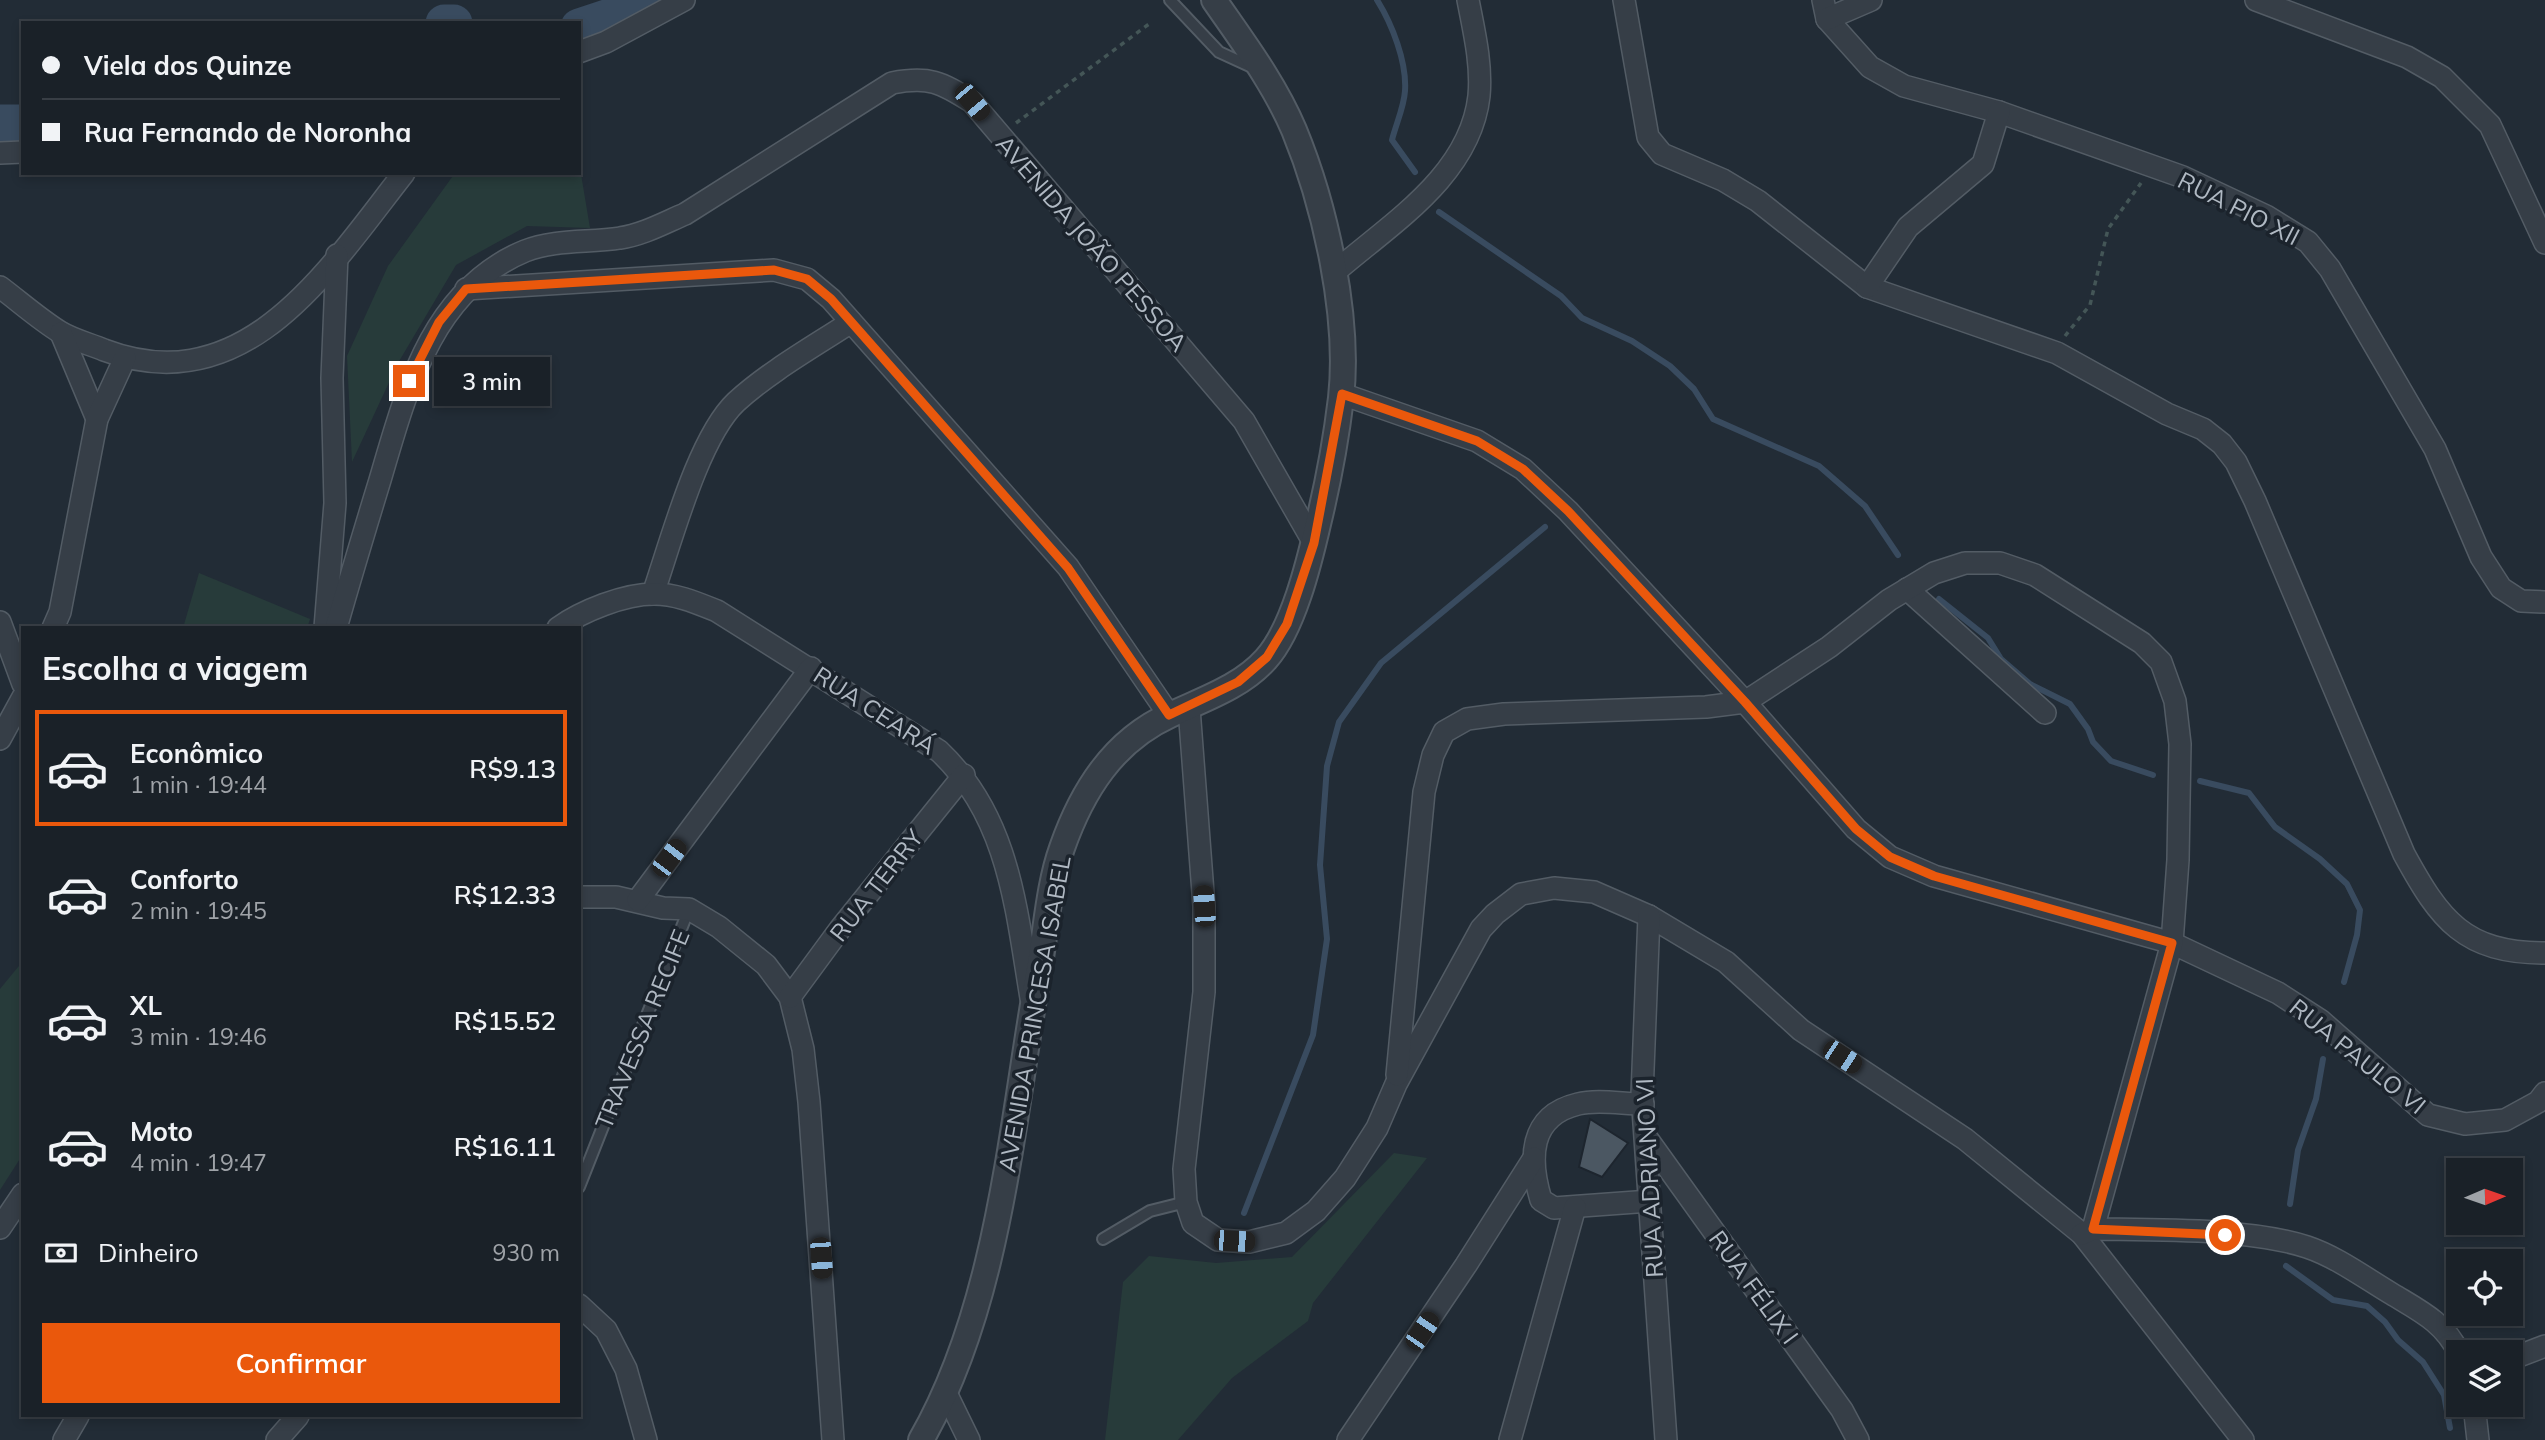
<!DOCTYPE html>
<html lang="pt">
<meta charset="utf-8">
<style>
body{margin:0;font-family:Mulish,sans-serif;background:#232930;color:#f1f3f6;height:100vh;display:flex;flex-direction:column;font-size:26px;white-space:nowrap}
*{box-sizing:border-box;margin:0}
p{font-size:23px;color:#9fa3a8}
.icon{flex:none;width:38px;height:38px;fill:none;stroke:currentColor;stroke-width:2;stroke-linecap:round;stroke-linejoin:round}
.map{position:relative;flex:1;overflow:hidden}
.sheet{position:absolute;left:21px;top:626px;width:560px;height:791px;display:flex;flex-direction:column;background:#1a2128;border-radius:0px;box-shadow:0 4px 10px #0003,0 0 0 2px #383e45}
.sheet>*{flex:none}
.top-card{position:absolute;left:21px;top:21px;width:560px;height:154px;border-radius:0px;box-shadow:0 4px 10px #0003,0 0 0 2px #383e45;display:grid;align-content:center;height:154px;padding:0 21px;background:#1a2128}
.needle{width:46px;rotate:88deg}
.tools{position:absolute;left:2446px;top:1158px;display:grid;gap:14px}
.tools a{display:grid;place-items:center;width:77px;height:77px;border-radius:0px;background:#1a2128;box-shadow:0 4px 10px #0003,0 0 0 2px #383e45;font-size:35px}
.end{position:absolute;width:32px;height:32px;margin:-16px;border:9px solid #ea580c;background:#fff;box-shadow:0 0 0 4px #fff}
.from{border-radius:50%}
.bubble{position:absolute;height:49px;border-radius:0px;background:#1a2128;box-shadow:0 4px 10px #0003,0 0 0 2px #383e45;font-size:23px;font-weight:600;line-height:49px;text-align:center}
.car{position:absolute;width:21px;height:42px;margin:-21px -10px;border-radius:9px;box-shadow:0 0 5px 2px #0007;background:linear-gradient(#222 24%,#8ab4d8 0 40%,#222 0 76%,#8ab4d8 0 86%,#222 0)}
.top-card b{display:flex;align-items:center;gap:24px;height:66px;font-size:26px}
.top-card b+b{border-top:2px solid #383e45}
.top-card i{width:18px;height:18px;background:#f1f3f6}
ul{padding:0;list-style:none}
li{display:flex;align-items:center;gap:21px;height:116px;margin:0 14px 10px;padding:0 7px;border:4px solid transparent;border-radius:0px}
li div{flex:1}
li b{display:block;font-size:26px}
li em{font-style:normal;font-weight:600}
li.current{border-color:#ea580c}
li>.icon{width:63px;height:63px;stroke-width:1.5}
h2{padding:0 21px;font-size:32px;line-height:84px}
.pay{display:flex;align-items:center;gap:18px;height:77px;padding:0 21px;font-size:26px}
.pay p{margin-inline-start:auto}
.button{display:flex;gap:14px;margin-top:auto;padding:14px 21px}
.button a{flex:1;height:80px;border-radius:0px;background:#ea580c;color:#fff;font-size:28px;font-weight:600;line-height:80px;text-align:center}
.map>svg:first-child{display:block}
.green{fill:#273b3a}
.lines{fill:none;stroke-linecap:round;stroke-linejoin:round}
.stream{stroke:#394b5f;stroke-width:6}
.river{stroke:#394b5f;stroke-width:37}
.building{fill:#4b5762;stroke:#1d252e;stroke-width:2}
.service-casing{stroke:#535c65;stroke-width:14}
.minor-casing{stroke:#535c65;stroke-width:24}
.tertiary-casing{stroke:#535c65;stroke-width:28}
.path{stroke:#445657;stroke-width:3.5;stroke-dasharray:5 5;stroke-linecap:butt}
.service{stroke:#363e47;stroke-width:10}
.minor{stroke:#363e47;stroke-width:21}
.tertiary{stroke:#363e47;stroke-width:24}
.route{stroke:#ea580c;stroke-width:9}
.labels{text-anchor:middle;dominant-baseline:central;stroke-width:7;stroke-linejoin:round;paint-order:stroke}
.street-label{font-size:24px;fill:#b0b9c3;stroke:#1b232c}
</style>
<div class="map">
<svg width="2545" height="1440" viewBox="0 0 2545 1440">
<rect width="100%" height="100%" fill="#222c36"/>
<g class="green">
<path d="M579 162 590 228 527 226 456 265 398 363 352 462 347 356 388 266 455 173H579Z"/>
<path d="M199 573 310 619 307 628H183Z"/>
<path d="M23 961V1154L0 1190V989Z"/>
<path d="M1394 1153 1427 1158 1313 1303 1308 1321 1232 1378 1178 1440H1105L1123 1282 1149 1256 1216 1263 1292 1257Z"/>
</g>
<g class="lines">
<g class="stream">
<path d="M1377 0C1392 24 1407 62 1405 91 1404 107 1396 124 1392 140L1415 172"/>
<path d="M1439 212 1561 296 1582 318 1632 341 1670 366 1694 389 1713 419 1819 466 1865 506 1898 555"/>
<path d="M1939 599 1988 638 2001 659 2030 684 2070 704 2088 729 2093 742 2111 761 2153 775"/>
<path d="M2200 781 2249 793 2275 827 2320 859 2347 884 2360 910 2357 935 2344 982"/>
<path d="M2290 1204 2298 1150 2316 1099 2323 1059"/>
<path d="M1244 1213 1313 1035 1327 939 1320 865 1327 766 1339 722 1381 663 1545 527"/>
<path d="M2286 1266 2333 1300 2367 1306 2385 1322 2398 1340 2423 1362 2444 1395 2450 1428"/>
</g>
<g class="river">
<path d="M444 23H454"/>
<path d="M579 27 661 0"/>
<path d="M0 123H23"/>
</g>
</g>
<path class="building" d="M1590 1119 1628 1143 1602 1177 1579 1167Z"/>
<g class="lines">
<g class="service-casing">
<g id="service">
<path d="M1170 0 1219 52 1256 69"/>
<path d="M579 1187 689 909"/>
<path d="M1103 1239 1150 1211 1186 1202"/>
</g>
</g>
<g class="minor-casing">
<g id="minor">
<path d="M1624 0 1648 137 1662 154 1723 180 1758 201 1867 287 2057 353 2167 414 2203 429 2222 444 2236 462 2255 501 2404 854C2440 920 2464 953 2545 953"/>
<path d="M1823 0 1827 19 1870 67 1904 86 1999 112 2183 177 2266 216 2308 242 2330 269 2435 449 2481 557 2501 588 2521 601 2545 602"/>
<path d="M2256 0 2407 57 2442 77 2490 125 2545 243"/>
<path d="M1827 19 1871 0"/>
<path d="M579 52 606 42 684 0"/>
<path d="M0 153 23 152"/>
<path d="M1335 272C1390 224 1470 176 1479 96 1482 64 1474 31 1468 0"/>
<path d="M0 287C20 302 39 319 60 332 73 340 90 344 104 350 246 404 329 268 404 173"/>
<path d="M1867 287 1908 227 1983 164 1999 112"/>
<path d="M466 289 774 270 807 279 831 299 1068 567 1169 715"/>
<path d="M61 333 97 419"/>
<path d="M1342 394 1477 441 1523 469 1568 511 1745 702 1856 829 1890 857 1934 876 2172 943 2278 993 2320 1020 2428 1115 2465 1124 2505 1120 2538 1102 2545 1093"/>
<path d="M1907 589 2045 713"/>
<path d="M653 594C671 542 698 438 736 402 770 371 813 347 851 322"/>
<path d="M0 622 23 684"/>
<path d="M53 628 60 612 97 419 125 358"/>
<path d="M325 628 335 503 332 378 337 255"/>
<path d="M336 628C350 579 365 529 380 480 406 392 431 290 525 251 555 239 589 243 620 238 642 235 664 223 685 214L892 83C929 76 941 82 972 102L1244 421 1314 543"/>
<path d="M558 628C582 611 624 594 654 594 677 594 697 603 717 611L939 751C1009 817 1016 908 1031 998"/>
<path d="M1189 708 1204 906V992L1184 1169 1186 1202 1193 1223 1218 1240 1249 1242 1286 1233 1316 1211 1345 1178 1377 1128 1396 1084 1481 929 1495 914 1521 894 1554 888 1594 892 1649 916 1726 962 1801 1030 1965 1139 2082 1234 2243 1440"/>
<path d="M0 739 23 697"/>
<path d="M579 897H616L663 908 689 909 719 927 766 965 790 997 803 1049 809 1102 833 1440"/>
<path d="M638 900 811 668"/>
<path d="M1649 916 1642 1095 1666 1440"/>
<path d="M790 997 840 929 964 775"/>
<path d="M1397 1075 1424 792 1433 755 1444 732 1467 719 1504 714 1706 707 1745 702 1829 647 1889 600 1934 573 1965 563H2000L2035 575 2142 643 2161 662 2175 701 2180 744 2178 860 2172 943 2093 1229"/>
<path d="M1643 1104C1623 1104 1597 1099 1578 1104 1528 1116 1529 1160 1541 1200L1554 1208 1650 1201"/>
<path d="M1646 1137 1842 1410 1858 1440"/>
<path d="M0 1228 23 1194"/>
<path d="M2082 1234 2093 1229C2155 1230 2249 1228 2307 1247 2337 1257 2365 1278 2392 1294 2420 1311 2444 1322 2459 1353"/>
<path d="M579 1305 606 1330 626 1369 646 1440"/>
<path d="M2511 1359 2545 1346"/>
<path d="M947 1395 969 1440"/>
<path d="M2474 1405 2478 1440"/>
<path d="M64 1440 78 1416"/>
<path d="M277 1440 298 1416"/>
<path d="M1348 1440 1466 1265 1534 1158"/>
<path d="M1510 1440 1575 1207"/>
</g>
</g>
<g class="tertiary-casing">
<path id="tertiary" d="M921 1440C999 1304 1011 1127 1038 975 1046 934 1048 887 1062 848 1082 791 1113 741 1170 715 1204 699 1241 687 1266 659 1293 629 1309 563 1318 524 1328 483 1336 440 1341 398 1350 316 1325 205 1294 130 1274 83 1243 42 1214 0"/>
</g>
<g class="path">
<path d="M1016 123 1149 24"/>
<path d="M2065 336 2090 305 2108 229 2141 183"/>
</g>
<use href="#service" class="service"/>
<use href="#minor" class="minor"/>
<use href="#tertiary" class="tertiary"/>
</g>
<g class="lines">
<path class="route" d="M409 381 439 322 466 289 774 270 807 279 831 299 1068 568 1169 715 1238 682 1267 657 1287 624 1314 543 1342 394 1477 441 1523 469 1568 511 1745 702 1856 829 1890 857 1934 876 2172 943 2093 1229 2225 1235"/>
</g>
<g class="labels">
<g class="street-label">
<text transform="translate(2239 208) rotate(27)">RUA PIO XII</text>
<text transform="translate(1092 243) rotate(49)">AVENIDA JOÃO PESSOA</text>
<text transform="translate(875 710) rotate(33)">RUA CEARÁ</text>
<text transform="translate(876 885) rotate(-52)">RUA TERRY</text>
<text transform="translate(1034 1014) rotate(-80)">AVENIDA PRINCESA ISABEL</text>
<text transform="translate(642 1029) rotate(-68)">TRAVESSA RECIFE</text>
<text transform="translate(2358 1056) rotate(39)">RUA PAULO VI</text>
<text transform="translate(1649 1178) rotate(-93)">RUA ADRIANO VI</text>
<text transform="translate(1754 1287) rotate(54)">RUA FÉLIX I</text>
</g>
</g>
</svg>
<div class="tools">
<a><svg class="needle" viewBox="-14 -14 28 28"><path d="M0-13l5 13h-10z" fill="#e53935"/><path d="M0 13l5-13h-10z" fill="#9fa3a8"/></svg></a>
<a><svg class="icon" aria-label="locate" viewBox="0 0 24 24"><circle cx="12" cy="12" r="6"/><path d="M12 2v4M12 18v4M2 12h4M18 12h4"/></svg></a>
<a><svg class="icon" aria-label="layers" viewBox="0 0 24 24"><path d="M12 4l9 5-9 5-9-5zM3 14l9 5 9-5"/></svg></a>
</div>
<i class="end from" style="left:2225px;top:1235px"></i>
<i class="end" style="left:409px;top:381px"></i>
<div class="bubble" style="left:434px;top:357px;width:116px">3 min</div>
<i class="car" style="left:972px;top:102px;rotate:140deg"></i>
<i class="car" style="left:669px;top:858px;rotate:37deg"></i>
<i class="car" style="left:1204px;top:906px;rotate:356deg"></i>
<i class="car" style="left:1842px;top:1057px;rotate:123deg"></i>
<i class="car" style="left:1234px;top:1241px;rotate:93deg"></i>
<i class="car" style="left:821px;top:1258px;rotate:176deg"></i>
<i class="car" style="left:1422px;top:1331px;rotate:34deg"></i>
<div class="top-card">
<b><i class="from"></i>Viela dos Quinze</b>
<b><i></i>Rua Fernando de Noronha</b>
</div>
<section class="sheet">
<h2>Escolha a viagem</h2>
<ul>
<li class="current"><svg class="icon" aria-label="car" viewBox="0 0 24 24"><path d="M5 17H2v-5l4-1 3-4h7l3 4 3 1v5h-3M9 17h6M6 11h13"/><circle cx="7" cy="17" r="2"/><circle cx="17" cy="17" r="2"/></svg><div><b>Econômico</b><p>1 min · 19:44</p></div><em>R$9.13</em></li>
<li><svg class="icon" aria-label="car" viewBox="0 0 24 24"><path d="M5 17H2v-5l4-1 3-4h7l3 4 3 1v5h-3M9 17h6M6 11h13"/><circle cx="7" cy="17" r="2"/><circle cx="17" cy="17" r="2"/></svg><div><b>Conforto</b><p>2 min · 19:45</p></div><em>R$12.33</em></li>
<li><svg class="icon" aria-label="car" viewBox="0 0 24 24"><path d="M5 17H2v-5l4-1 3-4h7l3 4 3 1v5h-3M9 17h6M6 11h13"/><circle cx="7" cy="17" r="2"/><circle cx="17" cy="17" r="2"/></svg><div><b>XL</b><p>3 min · 19:46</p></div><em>R$15.52</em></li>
<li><svg class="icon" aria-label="car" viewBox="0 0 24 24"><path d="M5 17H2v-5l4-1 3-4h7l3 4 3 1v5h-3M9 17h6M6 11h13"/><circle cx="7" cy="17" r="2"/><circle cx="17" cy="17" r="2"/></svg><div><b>Moto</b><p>4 min · 19:47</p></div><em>R$16.11</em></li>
</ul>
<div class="pay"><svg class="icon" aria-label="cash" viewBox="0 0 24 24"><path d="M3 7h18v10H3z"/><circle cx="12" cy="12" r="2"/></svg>Dinheiro<p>930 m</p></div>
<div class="button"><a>Confirmar</a></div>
</section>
</div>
